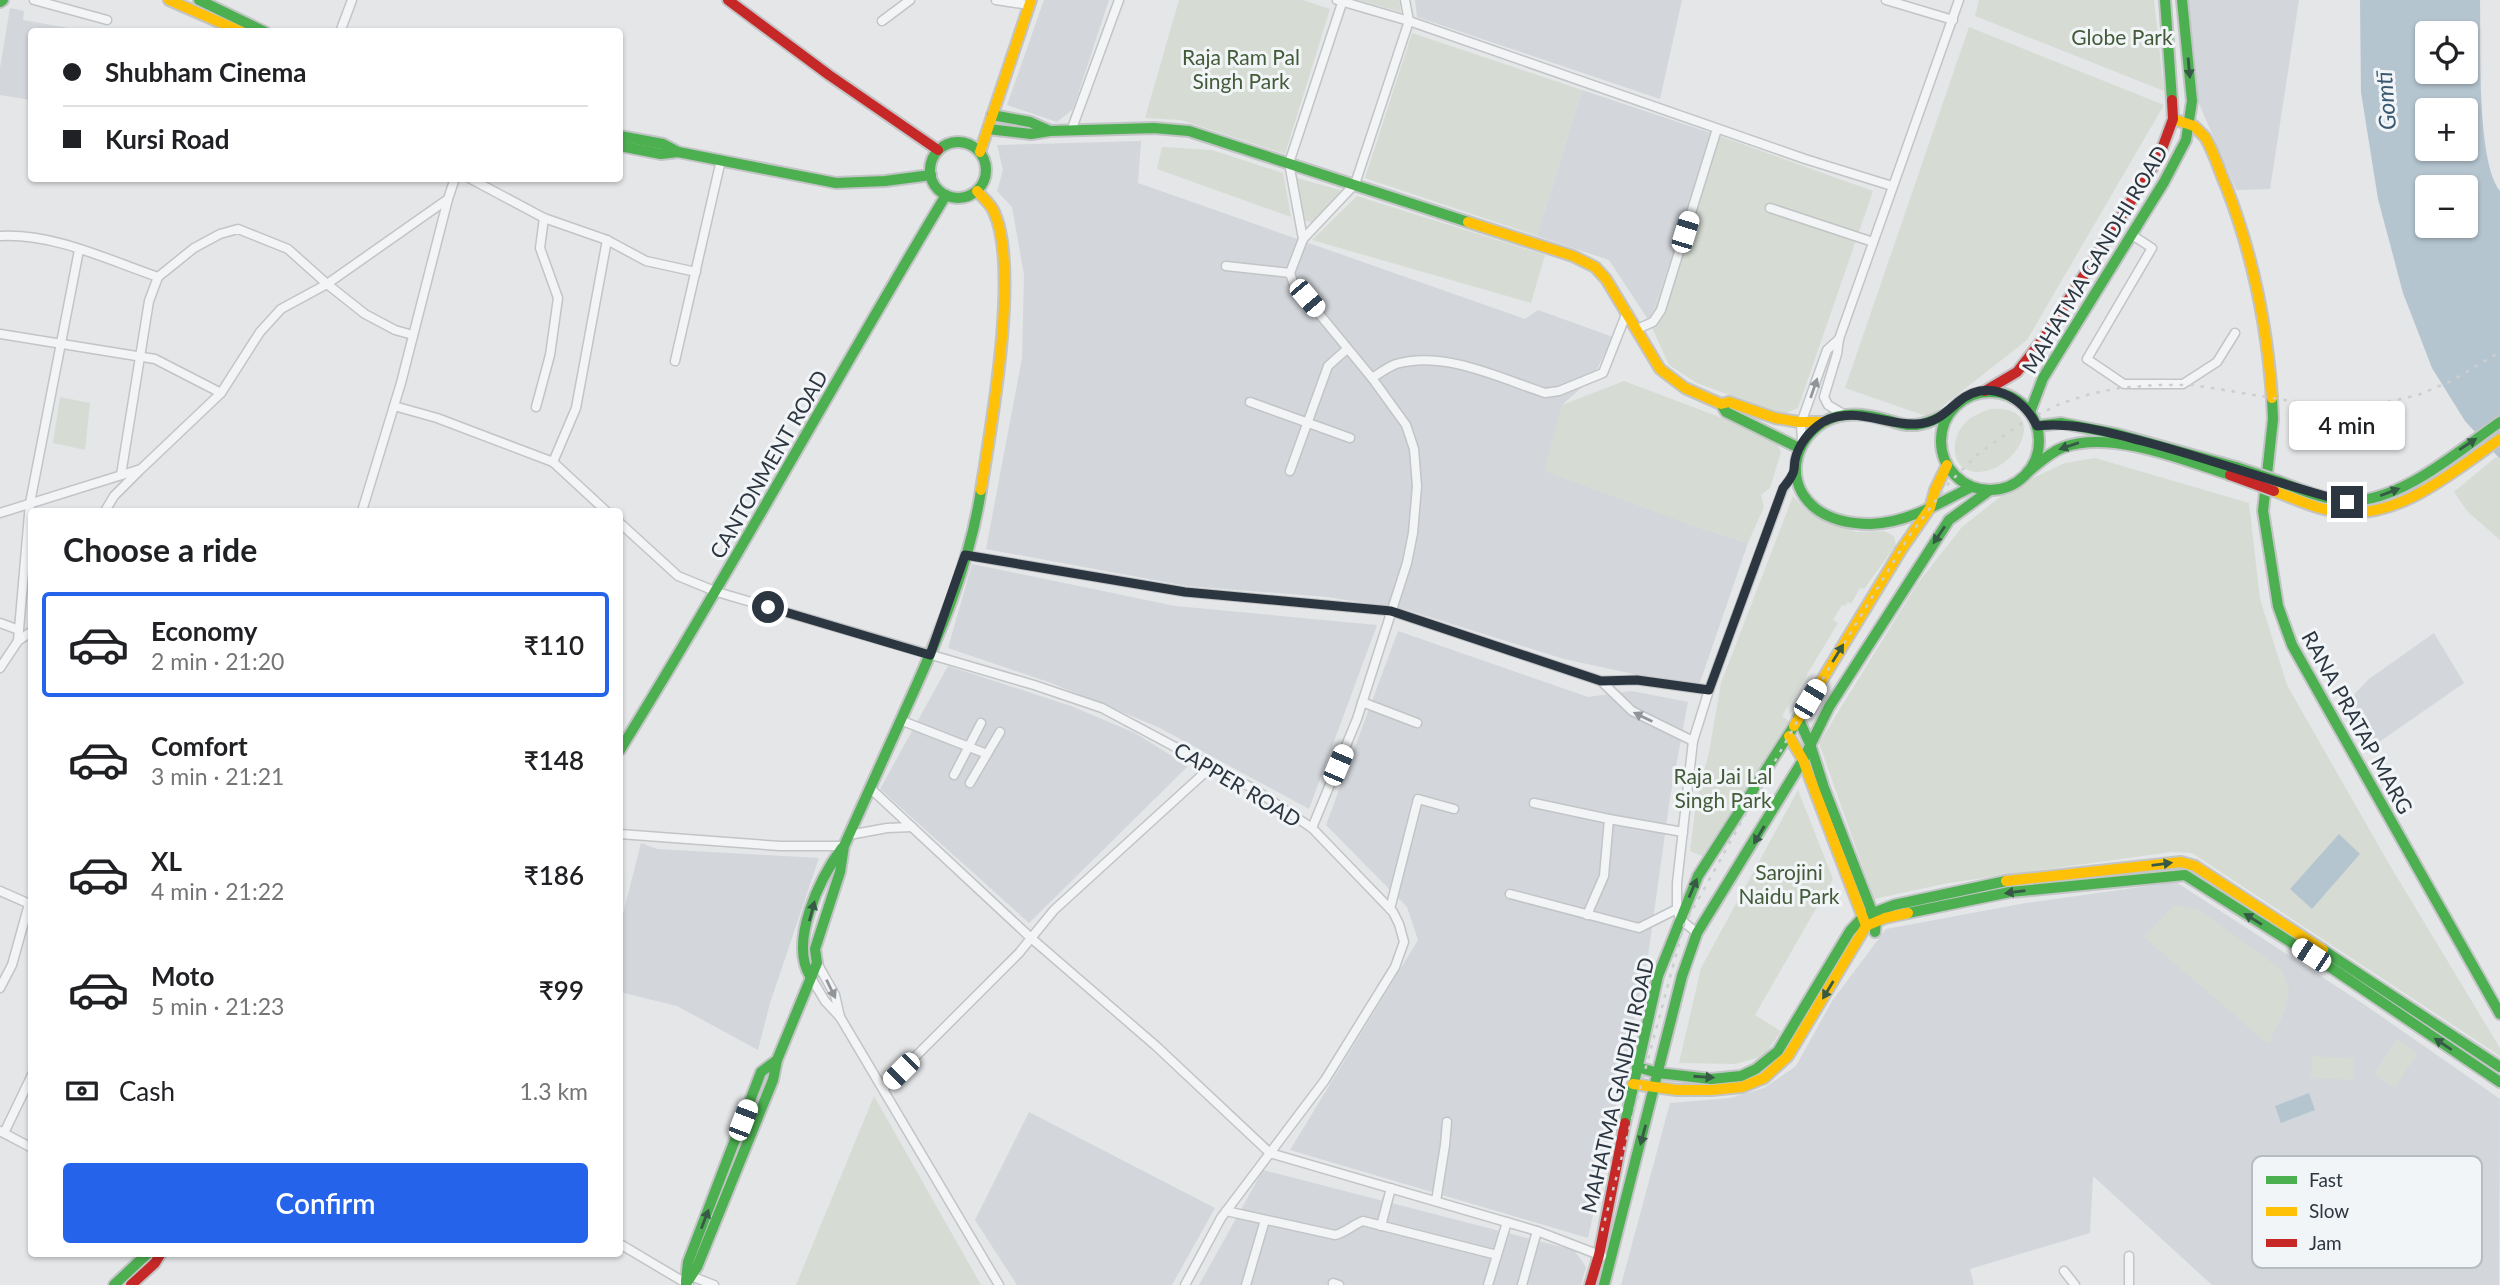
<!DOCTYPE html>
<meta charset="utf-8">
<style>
body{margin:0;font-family:Lato,sans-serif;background:#f2f2f2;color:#202124;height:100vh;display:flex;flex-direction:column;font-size:26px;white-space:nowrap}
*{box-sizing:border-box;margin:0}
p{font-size:23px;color:#757577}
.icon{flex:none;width:38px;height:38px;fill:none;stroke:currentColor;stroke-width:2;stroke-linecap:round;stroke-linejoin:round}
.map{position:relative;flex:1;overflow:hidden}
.panel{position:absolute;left:28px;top:508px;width:595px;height:749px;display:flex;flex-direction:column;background:#fff;border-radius:7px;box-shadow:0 2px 5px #0004}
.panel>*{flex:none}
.banner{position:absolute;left:28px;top:28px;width:595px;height:154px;border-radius:7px;box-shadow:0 2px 5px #0004;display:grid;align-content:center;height:154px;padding:0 35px;background:#fff}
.buttons{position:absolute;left:2415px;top:21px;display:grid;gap:14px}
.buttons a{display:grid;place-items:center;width:63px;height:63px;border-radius:7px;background:#fff;box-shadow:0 2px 5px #0004;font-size:35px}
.end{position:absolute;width:32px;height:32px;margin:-16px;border:9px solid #2c3640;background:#fff;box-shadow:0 0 0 4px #fff}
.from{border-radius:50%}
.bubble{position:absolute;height:49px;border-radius:7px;background:#fff;box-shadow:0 2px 5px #0004;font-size:23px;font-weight:600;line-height:49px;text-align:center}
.car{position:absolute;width:21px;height:42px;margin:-21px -10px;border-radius:9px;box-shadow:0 0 5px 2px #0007;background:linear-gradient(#fff 24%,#345 0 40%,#fff 0 76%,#345 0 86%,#fff 0)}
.banner b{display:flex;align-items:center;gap:24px;height:66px;font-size:26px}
.banner b+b{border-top:2px solid #e0e0e0}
.banner i{width:18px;height:18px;background:#202124}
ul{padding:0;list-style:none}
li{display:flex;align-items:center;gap:21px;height:105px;margin:0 14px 10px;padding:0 21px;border:4px solid transparent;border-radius:7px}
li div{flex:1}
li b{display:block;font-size:26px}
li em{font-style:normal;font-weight:600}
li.selected{border-color:#2563eb}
li>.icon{width:63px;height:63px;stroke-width:1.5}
h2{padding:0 35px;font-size:32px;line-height:84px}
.pay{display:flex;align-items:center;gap:18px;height:77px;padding:0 35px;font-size:26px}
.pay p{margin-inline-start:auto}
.action{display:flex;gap:14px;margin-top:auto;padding:14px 35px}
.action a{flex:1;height:80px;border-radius:7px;background:#2563eb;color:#fff;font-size:28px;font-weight:600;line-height:80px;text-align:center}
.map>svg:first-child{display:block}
.built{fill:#d3d6db}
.green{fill:#d6dcd4}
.water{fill:#b5c5d0;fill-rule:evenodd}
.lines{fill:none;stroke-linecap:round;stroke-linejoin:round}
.street-casing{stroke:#c2c4c6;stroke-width:11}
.fast-casing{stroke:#c2c4c6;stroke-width:14}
.slow-casing{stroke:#c2c4c6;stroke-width:14}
.jam-casing{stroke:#c2c4c6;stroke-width:14}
.street{stroke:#f3f4f5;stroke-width:8}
.fast{stroke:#4caf50;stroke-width:10}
.slow{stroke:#ffc107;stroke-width:10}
.jam{stroke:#c62828;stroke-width:10}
.rail{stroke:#ccced0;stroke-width:2.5;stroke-dasharray:3.5 7;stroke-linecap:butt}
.fast-bridge-casing{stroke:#c2c4c6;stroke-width:14;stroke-linecap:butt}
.jam-bridge-casing{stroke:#c2c4c6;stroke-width:14;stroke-linecap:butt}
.fast-bridge{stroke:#4caf50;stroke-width:10}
.jam-bridge{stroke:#c62828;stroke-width:10}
.oneway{fill:#365a45}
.oneway2{fill:#90959a}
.route{stroke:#2c3640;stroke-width:9}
.labels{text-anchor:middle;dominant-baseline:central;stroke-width:6;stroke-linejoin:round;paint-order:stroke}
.park-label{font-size:21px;fill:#445b3a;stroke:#f2f5f7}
.street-label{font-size:21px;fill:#2c3640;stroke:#f2f5f7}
.water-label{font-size:23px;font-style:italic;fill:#395971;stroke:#f2f5f7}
.key{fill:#f2f5f7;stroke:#b7bcc0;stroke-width:2}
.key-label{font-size:19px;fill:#2c3640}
</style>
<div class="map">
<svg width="2500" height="1285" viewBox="0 0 2500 1285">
<rect width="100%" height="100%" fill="#e4e6e8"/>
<g class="built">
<path d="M1044 0H1109L1073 109 1057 122 1007 105Z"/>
<path d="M1415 0H1682L1660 99 1417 17Z"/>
<path d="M2186 0H2299L2270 189 2236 190 2195 94Z"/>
<path d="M10 8 24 11 23 20 69 28V31L32 32 31 100 0 95V68Z"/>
<path d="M1582 90 1717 135 1649 321 1609 260 1537 236Z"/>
<path d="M1141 141 1138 183 1525 319 1538 310 1613 337 1593 377 1562 405 1688 524 1748 543 1698 688 1564 659 1404 609 1327 597 1187 586 986 549 1022 358 1024 275 1012 207 997 191 1003 170 997 145Z"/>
<path d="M972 564 1175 606 1377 625 1309 809 1158 727 1051 683 948 648Z"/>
<path d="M1398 631 1588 697 1632 691 1688 702 1670 798 1648 956 1588 1238 1290 1150 1418 940 1407 907 1326 825Z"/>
<path d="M2434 633 2464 683 2369 749 2342 707 2369 679Z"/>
<path d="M948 666 1071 706 1135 733 1188 766 1029 923 880 789Z"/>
<path d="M641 843 657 849 819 858 770 1003 758 1050 677 1006 620 992V926Z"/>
<path d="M2176 882 2365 1005 2500 1099 2499 1285H2212L2093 1176 2090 1233 1970 1269 1974 1285H1621L1670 1103 1730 1098 1764 1088 1796 1066 1832 1001 1886 929 2026 903Z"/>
<path d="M1029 1112 1215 1208 1172 1285H1017L975 1220Z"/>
<path d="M1263 1170 1574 1250 1586 1267 1581 1285H1199Z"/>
</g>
<g class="green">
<path d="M1179 0H1303L1330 9 1285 154 1181 120 1145 118Z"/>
<path d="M1357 0H1399L1401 12Z"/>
<path d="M1979 0H2154L2164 91 1975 16Z"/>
<path d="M1969 27 2164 105 2027 340 1929 417 1845 388Z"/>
<path d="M1412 33 1582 90 1537 236 1365 178Z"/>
<path d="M1717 135 1873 191 1798 408 1781 415 1697 383 1669 365 1649 321Z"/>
<path d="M1162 147 1212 150 1283 173 1291 217 1157 169Z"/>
<path d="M1297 178 1343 191 1314 223 1303 220Z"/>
<path d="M1357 196 1545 255 1531 303 1312 240Z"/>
<path d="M1624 381 1775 438 1781 452 1770 488 1761 495 1764 507 1748 543 1688 524 1544 471 1562 405Z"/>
<path d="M60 397 90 403 85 450 53 443Z"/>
<path d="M1990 409C2052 404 2018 473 1977 472 1949 471 1950 437 1966 422 1972 416 1982 412 1990 409Z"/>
<path d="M2496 457 2500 459V540L2467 511 2454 492Z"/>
<path d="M2095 458 2249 503 2260 599 2287 685 2389 864 2500 1048V1056L2192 853 2171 852 1948 883 1874 899 1819 743 1917 584 1962 527 2010 489 2065 463Z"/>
<path d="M1793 496 1809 513 1856 532 1884 531 1894 536 1896 545 1864 589 1860 588 1851 604 1848 602 1845 606 1842 605 1833 620 1838 623 1782 716 1790 722 1702 856 1690 851 1696 803 1709 752 1721 683Z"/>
<path d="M1798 790 1833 879 1755 1015 1781 1031 1764 1056 1735 1064 1679 1063 1701 968Z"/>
<path d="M2174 905 2198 909 2282 970 2289 988 2285 1011 2268 1044 2144 937Z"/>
<path d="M2397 1039 2418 1053 2395 1088 2374 1074Z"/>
<path d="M2312 1056 2354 1058 2353 1080 2311 1078Z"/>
<path d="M874 1096 981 1285H796Z"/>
</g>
<g class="water">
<path d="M2360 0H2480C2481 43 2476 160 2500 191V459L2465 421 2432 368 2403 293 2378 199 2361 92ZM2427 33H2466V72H2427ZM2427 110H2466V149H2427ZM2427 187H2466V226H2427Z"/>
<path d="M2339 834 2360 854 2312 909 2290 889Z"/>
<path d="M2309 1093 2315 1110 2281 1123 2275 1106Z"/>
</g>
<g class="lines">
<g class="street-casing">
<g id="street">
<path d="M34 0 107 20"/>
<path d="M996 0 1029 5"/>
<path d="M1337 0 1409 21 1805 159 1892 186"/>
<path d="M1886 0 1953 20"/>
<path d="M882 21 910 0"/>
<path d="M340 32 352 0"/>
<path d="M1071 131 1119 0"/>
<path d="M469 178 544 218 607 240 646 261 696 272"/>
<path d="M1770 208 1873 242"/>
<path d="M2132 235 2152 248 2087 359 2124 384H2183L2217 362 2235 333"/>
<path d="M0 236C54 233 108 260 158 277"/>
<path d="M1303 239 1289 163 1343 0"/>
<path d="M1226 266 1290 273"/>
<path d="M1637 329 1653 322 1661 310 1717 129"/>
<path d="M0 334 155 359 221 393"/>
<path d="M675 361 721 160"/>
<path d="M1372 378C1380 373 1388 367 1396 364 1444 350 1500 378 1545 393L1559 391 1603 373 1627 312"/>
<path d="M1250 402 1350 438"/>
<path d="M394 406 437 418 553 462 606 511"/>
<path d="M536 407 550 355 558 298 540 248 544 218"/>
<path d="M1845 415 1828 405 1824 397 1837 354 1839 339 1959 0"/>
<path d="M1802 442 1801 423 1827 350 1839 339"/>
<path d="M553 462 576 408 607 240"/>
<path d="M1290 471 1328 366 1347 349"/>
<path d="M121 475 149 301 158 277 194 248 220 234 238 229 288 249 327 284 365 314 395 330 413 335"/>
<path d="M105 511 114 496 139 471"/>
<path d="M362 511 401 383 448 199"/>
<path d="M0 513 141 469 221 393 260 332 281 309 327 284 448 199 455 178"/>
<path d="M620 523 678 576 717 592 1034 685 1102 708 1254 789 1312 828 1393 912 1399 924 1404 942 1395 967 1325 1080 1221 1218 1185 1285"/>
<path d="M965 555 1185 592 1391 611 1601 681 1637 680 1709 690"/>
<path d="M0 623 19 630"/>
<path d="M18 641 30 503 79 250"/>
<path d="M0 668 18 641 32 631"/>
<path d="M1601 681 1632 711 1693 741"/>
<path d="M1362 702 1417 723"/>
<path d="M900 720 987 754"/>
<path d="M954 775 981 723"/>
<path d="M970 783 1000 732"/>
<path d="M870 788 1031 938 1156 1046 1270 1153 1537 1231 1602 1256"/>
<path d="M1534 803 1609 819 1604 876 1587 915"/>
<path d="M1609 819 1683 832"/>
<path d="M1312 828 1357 719 1407 563 1413 533 1417 486 1414 449 1406 425 1372 378 1293 282 1290 273 1303 239 1355 184 1409 21 1405 0"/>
<path d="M620 834 780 846H844"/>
<path d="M849 835 887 828 912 827"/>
<path d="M0 891 32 905"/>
<path d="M1510 894 1639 928 1677 909"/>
<path d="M1390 909 1418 799 1454 809"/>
<path d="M1697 933 1680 919 1677 909V883L1693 741 1709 690 1783 489 1794 473"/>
<path d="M817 963 835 995 840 1017"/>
<path d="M810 976 825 1001 840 1017 999 1285"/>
<path d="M0 988 12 965 29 904"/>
<path d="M883 1089 1019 953 1054 910 1212 766"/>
<path d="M0 1131 32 1148"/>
<path d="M4 1133 32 1075"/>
<path d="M1436 1201 1445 1145 1447 1122"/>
<path d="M1226 1211 1335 1235C1345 1233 1354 1224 1363 1221L1497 1255"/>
<path d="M1381 1226 1391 1188"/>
<path d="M620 1244 689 1285"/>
<path d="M2129 1256V1285"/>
<path d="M2064 1271 2075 1285"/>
<path d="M691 1276 714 1285"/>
<path d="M1333 1283 1339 1285"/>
<path d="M1246 1285 1265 1220"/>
<path d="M1488 1285 1507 1222"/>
<path d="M1522 1285 1537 1231"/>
</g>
</g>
<g class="fast-casing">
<g id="fast">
<path d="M199 0 265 32"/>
<path d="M2165 0 2172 100"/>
<path d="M0 2 3 0"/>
<path d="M992 115 1030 122 1050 131"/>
<path d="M988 129 1031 134 1050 131 1154 128 1189 131 1468 222"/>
<path d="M620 136 663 144 678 152 836 183 885 181 931 175"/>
<circle cx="958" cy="170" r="28"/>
<path d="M620 146 661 154 678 152"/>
<circle cx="1990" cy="441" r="49"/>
<path d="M2272 398 2273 419 2263 511 2278 606 2292 645 2500 1014"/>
<path d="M1721 404 1726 412 1799 448"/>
<path d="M2030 412 2043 378 2164 182 2186 140 2192 101 2182 0"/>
<path d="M1948 413C1937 419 1925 425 1913 425 1903 426 1896 422 1887 420 1867 414 1842 411 1824 422 1792 442 1785 483 1815 508 1830 520 1852 524 1871 524 1907 523 1940 503 1971 487"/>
<path d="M2037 426 2061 423 2117 434 2236 467"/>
<path d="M2028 472C2039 463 2050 452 2064 447 2112 430 2184 460 2230 475"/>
<path d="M2278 481C2299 489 2322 499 2345 501 2399 504 2458 451 2500 422"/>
<path d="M1798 718 1810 744 1824 788 1876 922 1875 932"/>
<path d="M620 750C733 568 835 379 946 195"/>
<path d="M1908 913 2010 892 2185 875 2333 969 2500 1082"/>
<path d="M2323 950 2500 1067"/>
<path d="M810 976C789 941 820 878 842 848"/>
<path d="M1637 1067 1658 1073 1711 1079 1741 1076 1756 1069 1778 1051 1850 931 1863 917 1894 905 2006 881"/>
<path d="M1625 1123 1658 976 1698 876 1794 726"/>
<path d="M686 1281 688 1262 761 1072 777 1060"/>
<path d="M686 1284 697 1267 773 1080 777 1060 817 963 815 949 840 872 844 846C865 799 887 751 908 704 939 636 970 564 981 490"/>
<path d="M114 1285 148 1253"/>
<path d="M1604 1285 1682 976 1697 933 1803 760 1829 707 1949 520 1990 490"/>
</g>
</g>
<g class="slow-casing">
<g id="slow">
<path d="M169 0 242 32"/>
<path d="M2173 119 2194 126 2205 137C2214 152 2219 170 2226 186 2253 255 2267 324 2272 398"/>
<path d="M980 152 1031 0"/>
<path d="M977 191C982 197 991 204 994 212 1020 268 991 427 981 490"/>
<path d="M1468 222 1573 256 1595 267 1606 279 1660 369 1685 388 1721 404 1729 402 1775 418 1799 422H1823"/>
<path d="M2274 491C2296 499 2318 510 2341 512 2400 519 2455 470 2500 439"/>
<path d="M1794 726 1901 550 1930 508 1935 490 1947 465"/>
<path d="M1789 736 1803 760 1865 923"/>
<path d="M2006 881 2181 862 2195 866 2323 950"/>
<path d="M1633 1084 1677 1090H1711L1742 1087 1764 1078 1788 1056 1866 926 1885 918 1908 913"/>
</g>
</g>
<g class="jam-casing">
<g id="jam">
<path d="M728 0 829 75 938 150"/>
<path d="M1985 391 2017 372 2044 338 2159 157 2173 119 2172 100"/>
<path d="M131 1285 155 1263 161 1253"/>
<path d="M1590 1285 1599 1255 1625 1123"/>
</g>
</g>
<use href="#street" class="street"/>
<use href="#fast" class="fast"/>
<use href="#slow" class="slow"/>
<use href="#jam" class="jam"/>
<path class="rail" d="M1602 1231 1684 925 1799 718 1909 536 1949 483 1978 454 2025 421 2062 403 2090 394 2119 388 2156 385H2193L2328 407 2383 403 2418 395 2451 381 2500 352"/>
<g class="fast-bridge-casing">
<path id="fast-bridge" d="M2236 467 2278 481"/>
</g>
<g class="jam-bridge-casing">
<path id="jam-bridge" d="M2230 475 2274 491"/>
</g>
<use href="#fast-bridge" class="fast-bridge"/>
<use href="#jam-bridge" class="jam-bridge"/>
</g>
<defs><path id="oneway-solid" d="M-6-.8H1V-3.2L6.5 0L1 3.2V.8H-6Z" transform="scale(1.75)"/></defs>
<g class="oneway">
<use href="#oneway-solid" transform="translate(2189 68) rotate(85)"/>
<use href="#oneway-solid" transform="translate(2468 444) rotate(-34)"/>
<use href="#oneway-solid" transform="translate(2069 446) rotate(161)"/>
<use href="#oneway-solid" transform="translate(2390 492) rotate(-21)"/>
<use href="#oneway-solid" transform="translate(1939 535) rotate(124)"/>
<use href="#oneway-solid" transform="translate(1838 653) rotate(-58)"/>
<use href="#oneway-solid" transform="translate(1759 835) rotate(121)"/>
<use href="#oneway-solid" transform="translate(2162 864) rotate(-7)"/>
<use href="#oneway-solid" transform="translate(1693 888) rotate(-67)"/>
<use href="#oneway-solid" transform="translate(2015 892) rotate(173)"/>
<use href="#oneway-solid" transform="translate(812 911) rotate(-75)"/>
<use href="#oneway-solid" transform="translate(2253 919) rotate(-148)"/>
<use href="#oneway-solid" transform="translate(1828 990) rotate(121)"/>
<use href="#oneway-solid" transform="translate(2443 1044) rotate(-146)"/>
<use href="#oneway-solid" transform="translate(1704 1077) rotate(4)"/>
<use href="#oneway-solid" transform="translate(1643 1135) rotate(105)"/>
<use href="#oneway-solid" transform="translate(705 1219) rotate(-69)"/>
</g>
<g class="oneway2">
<use href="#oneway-solid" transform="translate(1814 388) rotate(-71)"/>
<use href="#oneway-solid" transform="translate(1643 717) rotate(-154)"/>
<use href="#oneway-solid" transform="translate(831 989) rotate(64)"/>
</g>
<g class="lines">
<path class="route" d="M768 607 930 655 965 555 1185 592 1391 611 1601 681 1637 680 1709 690 1783 488C1786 484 1790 480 1792 475 1795 471 1794 465 1795 460 1798 445 1810 430 1823 422 1854 405 1886 426 1917 424 1936 423 1945 413 1958 402 1988 377 2022 396 2037 426 2073 422 2107 432 2142 441 2211 459 2278 484 2347 502"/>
</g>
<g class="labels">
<g class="park-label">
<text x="2122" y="36">Globe Park</text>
<text x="1241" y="56">Raja Ram Pal<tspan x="1241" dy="24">Singh Park</tspan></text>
<text x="1723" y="775">Raja Jai Lal<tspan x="1723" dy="24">Singh Park</tspan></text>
<text x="1789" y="871">Sarojini<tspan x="1789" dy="24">Naidu Park</tspan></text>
</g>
<g class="street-label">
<text transform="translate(2094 259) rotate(-59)">MAHATMA GANDHI ROAD</text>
<text transform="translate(768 464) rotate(-60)">CANTONMENT ROAD</text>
<text transform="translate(2358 722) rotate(61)">RANA PRATAP MARG</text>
<text transform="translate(1238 784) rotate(31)">CAPPER ROAD</text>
<text transform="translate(1617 1085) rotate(-77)">MAHATMA GANDHI ROAD</text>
</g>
<g class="water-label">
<text transform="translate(2385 101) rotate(-94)">Gomtī</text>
</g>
</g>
<rect x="2252" y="1156" width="230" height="112" rx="10" class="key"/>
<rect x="2266" y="1176" width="31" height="8" fill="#4caf50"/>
<rect x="2266" y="1207" width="31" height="9" fill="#ffc107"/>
<rect x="2266" y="1239" width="31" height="8" fill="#c62828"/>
<g class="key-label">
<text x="2309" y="1187">Fast</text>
<text x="2309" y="1218">Slow</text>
<text x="2309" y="1250">Jam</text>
</g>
</svg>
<div class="buttons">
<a><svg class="icon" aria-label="locate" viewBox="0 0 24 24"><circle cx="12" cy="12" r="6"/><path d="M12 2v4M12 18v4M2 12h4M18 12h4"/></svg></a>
<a>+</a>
<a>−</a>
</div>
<i class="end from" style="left:768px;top:607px"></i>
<i class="end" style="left:2347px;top:502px"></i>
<div class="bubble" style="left:2289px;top:401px;width:116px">4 min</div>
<i class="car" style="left:1685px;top:232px;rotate:17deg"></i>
<i class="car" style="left:1307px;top:298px;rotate:140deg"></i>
<i class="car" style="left:1810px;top:699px;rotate:31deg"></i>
<i class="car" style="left:1338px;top:765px;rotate:23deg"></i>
<i class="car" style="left:2311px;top:955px;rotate:303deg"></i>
<i class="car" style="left:901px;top:1071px;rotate:225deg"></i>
<i class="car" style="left:743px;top:1120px;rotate:21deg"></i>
<div class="banner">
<b><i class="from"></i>Shubham Cinema</b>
<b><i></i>Kursi Road</b>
</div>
<section class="panel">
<h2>Choose a ride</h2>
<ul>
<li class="selected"><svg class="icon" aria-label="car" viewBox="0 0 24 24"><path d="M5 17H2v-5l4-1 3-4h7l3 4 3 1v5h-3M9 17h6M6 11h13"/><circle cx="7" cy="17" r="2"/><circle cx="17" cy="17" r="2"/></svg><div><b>Economy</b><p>2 min · 21:20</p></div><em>₹110</em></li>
<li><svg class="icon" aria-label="car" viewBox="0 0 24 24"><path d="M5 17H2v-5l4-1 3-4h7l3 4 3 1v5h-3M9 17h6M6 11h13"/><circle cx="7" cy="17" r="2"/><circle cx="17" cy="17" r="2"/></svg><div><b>Comfort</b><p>3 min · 21:21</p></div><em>₹148</em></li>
<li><svg class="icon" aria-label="car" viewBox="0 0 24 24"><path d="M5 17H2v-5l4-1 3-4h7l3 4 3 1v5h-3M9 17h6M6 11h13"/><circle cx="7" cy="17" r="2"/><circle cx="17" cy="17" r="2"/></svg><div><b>XL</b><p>4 min · 21:22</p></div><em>₹186</em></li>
<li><svg class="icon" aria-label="car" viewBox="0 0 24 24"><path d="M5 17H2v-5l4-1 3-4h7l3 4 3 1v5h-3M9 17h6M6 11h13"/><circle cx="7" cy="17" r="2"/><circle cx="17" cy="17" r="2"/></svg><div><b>Moto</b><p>5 min · 21:23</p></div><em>₹99</em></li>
</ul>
<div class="pay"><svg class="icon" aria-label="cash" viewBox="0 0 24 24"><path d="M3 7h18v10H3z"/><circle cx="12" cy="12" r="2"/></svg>Cash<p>1.3 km</p></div>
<div class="action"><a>Confirm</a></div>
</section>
</div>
